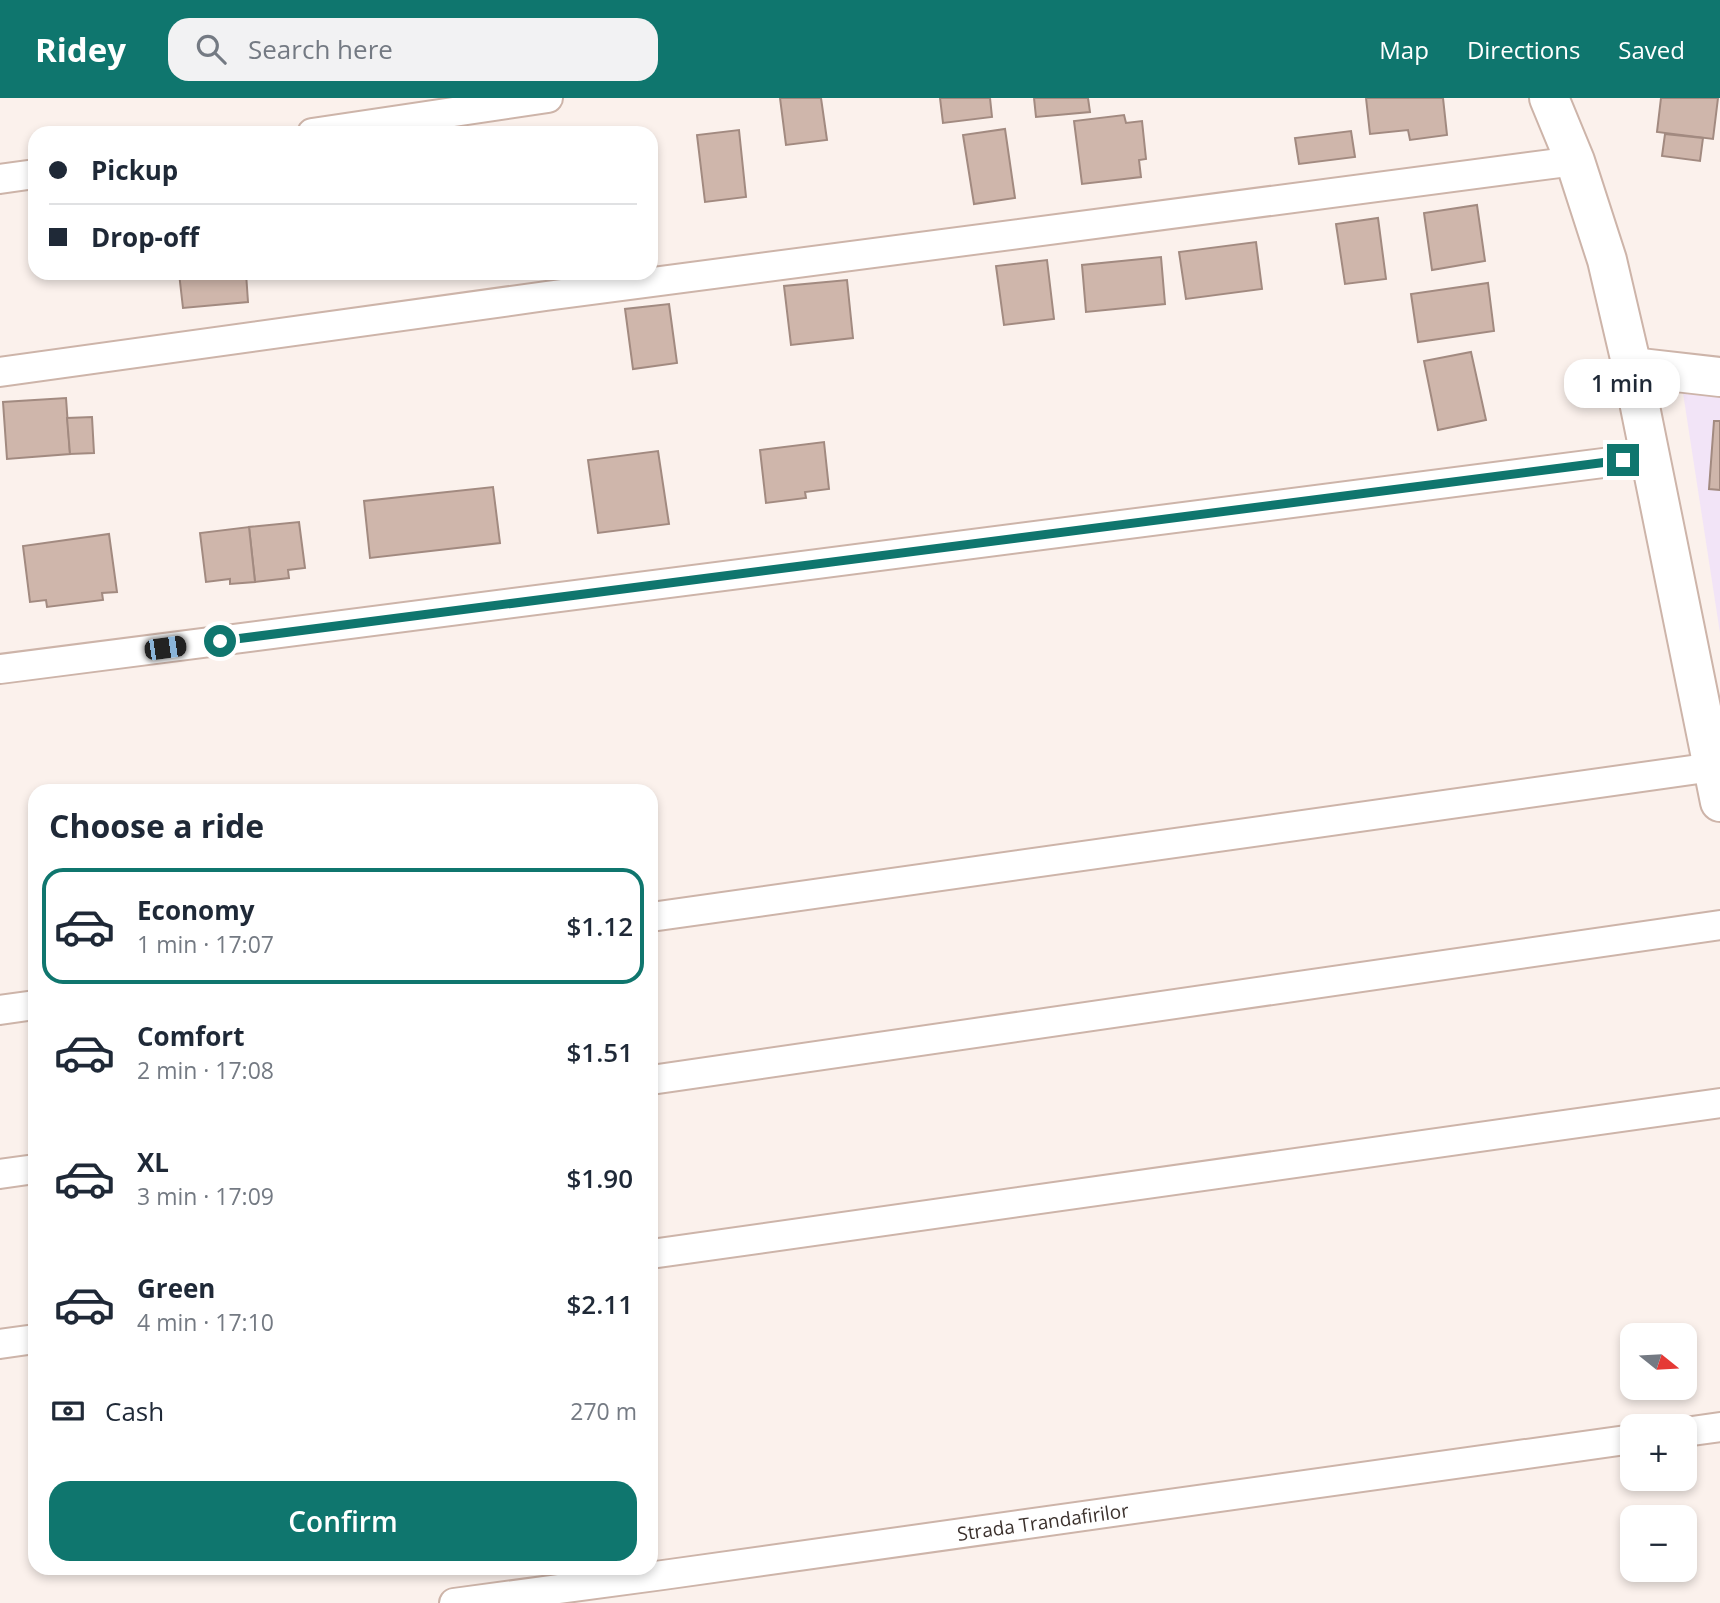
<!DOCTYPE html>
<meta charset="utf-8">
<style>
body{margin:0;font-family:"Open Sans",sans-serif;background:#f2f2f3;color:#1f2937;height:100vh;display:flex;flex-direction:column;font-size:26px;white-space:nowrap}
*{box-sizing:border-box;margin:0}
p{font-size:23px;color:#747a83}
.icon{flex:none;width:38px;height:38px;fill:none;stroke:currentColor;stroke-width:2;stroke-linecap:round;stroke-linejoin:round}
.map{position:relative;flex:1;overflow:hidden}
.side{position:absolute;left:28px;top:686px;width:630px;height:791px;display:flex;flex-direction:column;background:#fff;border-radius:21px;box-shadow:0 4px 10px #0003}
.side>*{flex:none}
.hud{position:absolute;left:28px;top:28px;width:630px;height:154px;border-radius:21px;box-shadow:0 4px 10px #0003;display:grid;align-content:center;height:154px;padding:0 21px;background:#fff}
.needle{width:46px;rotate:108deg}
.tools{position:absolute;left:1620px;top:1225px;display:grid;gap:14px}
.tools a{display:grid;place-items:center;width:77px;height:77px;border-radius:14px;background:#fff;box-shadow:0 4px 10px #0003;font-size:35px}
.end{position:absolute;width:32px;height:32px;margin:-16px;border:9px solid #0f766e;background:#fff;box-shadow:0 0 0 4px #fff}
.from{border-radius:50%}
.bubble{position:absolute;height:49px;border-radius:21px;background:#fff;box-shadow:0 4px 10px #0003;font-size:23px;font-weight:600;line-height:49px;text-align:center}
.car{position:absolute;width:21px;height:42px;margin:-21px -10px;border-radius:9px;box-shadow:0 0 5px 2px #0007;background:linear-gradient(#222 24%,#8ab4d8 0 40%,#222 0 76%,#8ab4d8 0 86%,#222 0)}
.hud b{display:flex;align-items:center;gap:24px;height:66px;font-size:26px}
.hud b+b{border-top:2px solid #e0e1e3}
.hud i{width:18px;height:18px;background:#1f2937}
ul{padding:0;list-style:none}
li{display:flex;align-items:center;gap:21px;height:116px;margin:0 14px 10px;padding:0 7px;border:4px solid transparent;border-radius:21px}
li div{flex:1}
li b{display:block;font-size:26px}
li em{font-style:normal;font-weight:600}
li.on{border-color:#0f766e}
li>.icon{width:63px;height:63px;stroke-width:1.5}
h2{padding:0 21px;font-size:32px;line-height:84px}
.pay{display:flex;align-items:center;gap:18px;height:77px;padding:0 21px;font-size:26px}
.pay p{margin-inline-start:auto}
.button{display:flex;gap:14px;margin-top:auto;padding:14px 21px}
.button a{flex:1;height:80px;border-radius:21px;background:#0f766e;color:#fff;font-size:28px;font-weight:600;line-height:80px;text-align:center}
header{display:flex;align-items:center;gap:42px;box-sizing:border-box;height:98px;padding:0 35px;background:#0f766e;color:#fff}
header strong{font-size:33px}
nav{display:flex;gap:38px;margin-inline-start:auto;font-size:24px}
.search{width:490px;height:63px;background:#f2f2f3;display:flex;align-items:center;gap:18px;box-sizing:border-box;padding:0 24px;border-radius:21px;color:#747a83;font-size:26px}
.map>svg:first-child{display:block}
.commercial{fill:#f2e4f7}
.building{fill:#cfb6ab;stroke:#a28a80;stroke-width:2}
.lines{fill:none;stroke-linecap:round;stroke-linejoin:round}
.street-casing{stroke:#cdb4a9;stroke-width:32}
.secondary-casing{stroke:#cdb4a9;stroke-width:42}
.street{stroke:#fff;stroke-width:28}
.secondary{stroke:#fff;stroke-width:38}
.route{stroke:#0f766e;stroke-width:9}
.labels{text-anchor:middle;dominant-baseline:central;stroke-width:6;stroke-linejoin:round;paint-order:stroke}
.street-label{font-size:19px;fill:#3b312d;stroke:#fff}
</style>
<header>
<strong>Ridey</strong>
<div class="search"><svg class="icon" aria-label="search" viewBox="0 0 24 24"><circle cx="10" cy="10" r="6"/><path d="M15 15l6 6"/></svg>Search here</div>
<nav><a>Map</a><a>Directions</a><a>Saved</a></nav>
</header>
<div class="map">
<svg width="1720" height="1505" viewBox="0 0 1720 1505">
<rect width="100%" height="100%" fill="#fbf1ec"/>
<path class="commercial" d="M1683 295 1720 299V535Z"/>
<g class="building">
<path d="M780 0H821L827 42 786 47Z"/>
<path d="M940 0H990L992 19 943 25Z"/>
<path d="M1034 0H1088L1090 14 1036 19Z"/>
<path d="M1366 0H1443L1447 37 1410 42 1408 32 1370 36Z"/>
<path d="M1661 0H1718L1713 41 1657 34Z"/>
<path d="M1124 17 1126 25 1142 23 1146 61 1139 62 1141 79 1082 86 1074 23Z"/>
<path d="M1005 31 1015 100 974 106 963 37Z"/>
<path d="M739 32 746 99 705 104 697 37Z"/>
<path d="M1351 33 1355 59 1299 66 1295 40Z"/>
<path d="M1665 36 1703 40 1700 63 1662 58Z"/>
<path d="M1477 107 1485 163 1432 172 1424 115Z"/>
<path d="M1378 120 1386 181 1345 186 1336 126Z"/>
<path d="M1256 144 1262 191 1186 201 1179 154Z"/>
<path d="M1161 159 1165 206 1086 214 1082 167Z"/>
<path d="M1047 162 1054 221 1004 227 996 168Z"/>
<path d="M179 175H246L248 204 183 210Z"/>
<path d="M400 175H430L400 180Z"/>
<path d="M847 182 853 240 791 247 784 188Z"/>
<path d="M1488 185 1494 233 1418 244 1411 196Z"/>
<path d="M669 206 677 265 633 271 625 211Z"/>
<path d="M1471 254 1486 322 1438 332 1424 263Z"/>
<path d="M66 300 70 356 7 361 3 304Z"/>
<path d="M92 319 94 355 70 356 67 320Z"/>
<path d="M1714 323H1720V392L1709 391Z"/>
<path d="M824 344 829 391 805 394 806 400 766 405 760 352Z"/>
<path d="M658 353 669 426 598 435 588 362Z"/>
<path d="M493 389 500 445 370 460 364 403Z"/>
<path d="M299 424 305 470 288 472 289 480 255 484 249 429Z"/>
<path d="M249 429 255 484 230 486V481L206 484 200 435Z"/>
<path d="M109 436 117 494 102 495 103 502 47 509 46 502 30 504 23 448Z"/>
</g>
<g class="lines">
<g class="street-casing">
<g id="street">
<path d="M312 35 548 0"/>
<path d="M0 81 35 76"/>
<path d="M0 274 546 198 1575 63"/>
<path d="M0 571 1650 359"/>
<path d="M651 819 1713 669"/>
<path d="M0 912 35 907"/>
<path d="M651 982 1720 827"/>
<path d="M0 1076 35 1071"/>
<path d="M651 1156 1720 1005"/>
<path d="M0 1246 35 1241"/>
<path d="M1685 1334 1720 1329"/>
<path d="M454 1505 663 1477 1633 1341"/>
</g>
</g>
<g class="secondary-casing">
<g id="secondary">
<path d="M1549 0 1575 63 1607 162 1632 269 1720 704"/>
<path d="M1632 269 1720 279"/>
</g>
</g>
<use href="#street" class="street"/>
<use href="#secondary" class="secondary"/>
</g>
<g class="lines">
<path class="route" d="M220 543 1623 362"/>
</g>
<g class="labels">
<g class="street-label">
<text transform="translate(1043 1424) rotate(-8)">Strada Trandafirilor</text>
</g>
</g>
</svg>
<div class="tools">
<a><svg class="needle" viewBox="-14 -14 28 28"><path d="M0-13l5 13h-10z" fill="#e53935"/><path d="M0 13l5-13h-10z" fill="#747a83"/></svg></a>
<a>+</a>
<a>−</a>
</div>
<i class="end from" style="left:220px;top:543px"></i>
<i class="end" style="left:1623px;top:362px"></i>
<div class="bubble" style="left:1564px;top:261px;width:116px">1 min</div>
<i class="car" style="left:165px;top:550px;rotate:82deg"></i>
<div class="hud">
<b><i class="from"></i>Pickup</b>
<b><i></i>Drop-off</b>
</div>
<section class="side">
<h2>Choose a ride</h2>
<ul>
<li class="on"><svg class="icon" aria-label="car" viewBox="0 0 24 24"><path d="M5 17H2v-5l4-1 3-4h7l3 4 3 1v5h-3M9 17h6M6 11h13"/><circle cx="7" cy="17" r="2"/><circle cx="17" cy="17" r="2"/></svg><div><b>Economy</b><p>1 min · 17:07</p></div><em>$1.12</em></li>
<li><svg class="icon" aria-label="car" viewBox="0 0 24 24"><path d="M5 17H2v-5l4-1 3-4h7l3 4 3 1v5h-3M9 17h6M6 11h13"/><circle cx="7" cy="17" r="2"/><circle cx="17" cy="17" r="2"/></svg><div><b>Comfort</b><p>2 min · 17:08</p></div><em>$1.51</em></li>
<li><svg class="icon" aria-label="car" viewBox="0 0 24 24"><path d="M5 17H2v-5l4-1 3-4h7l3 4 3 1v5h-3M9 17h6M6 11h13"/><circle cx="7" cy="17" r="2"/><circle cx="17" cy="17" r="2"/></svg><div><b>XL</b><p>3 min · 17:09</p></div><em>$1.90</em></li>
<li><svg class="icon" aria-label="car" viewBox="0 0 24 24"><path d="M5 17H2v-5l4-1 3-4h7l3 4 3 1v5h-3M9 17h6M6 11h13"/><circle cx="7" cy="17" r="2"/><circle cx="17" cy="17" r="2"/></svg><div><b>Green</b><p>4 min · 17:10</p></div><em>$2.11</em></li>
</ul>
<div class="pay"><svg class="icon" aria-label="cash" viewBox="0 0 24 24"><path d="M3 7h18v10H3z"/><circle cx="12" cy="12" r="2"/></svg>Cash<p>270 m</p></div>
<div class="button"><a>Confirm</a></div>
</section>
</div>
